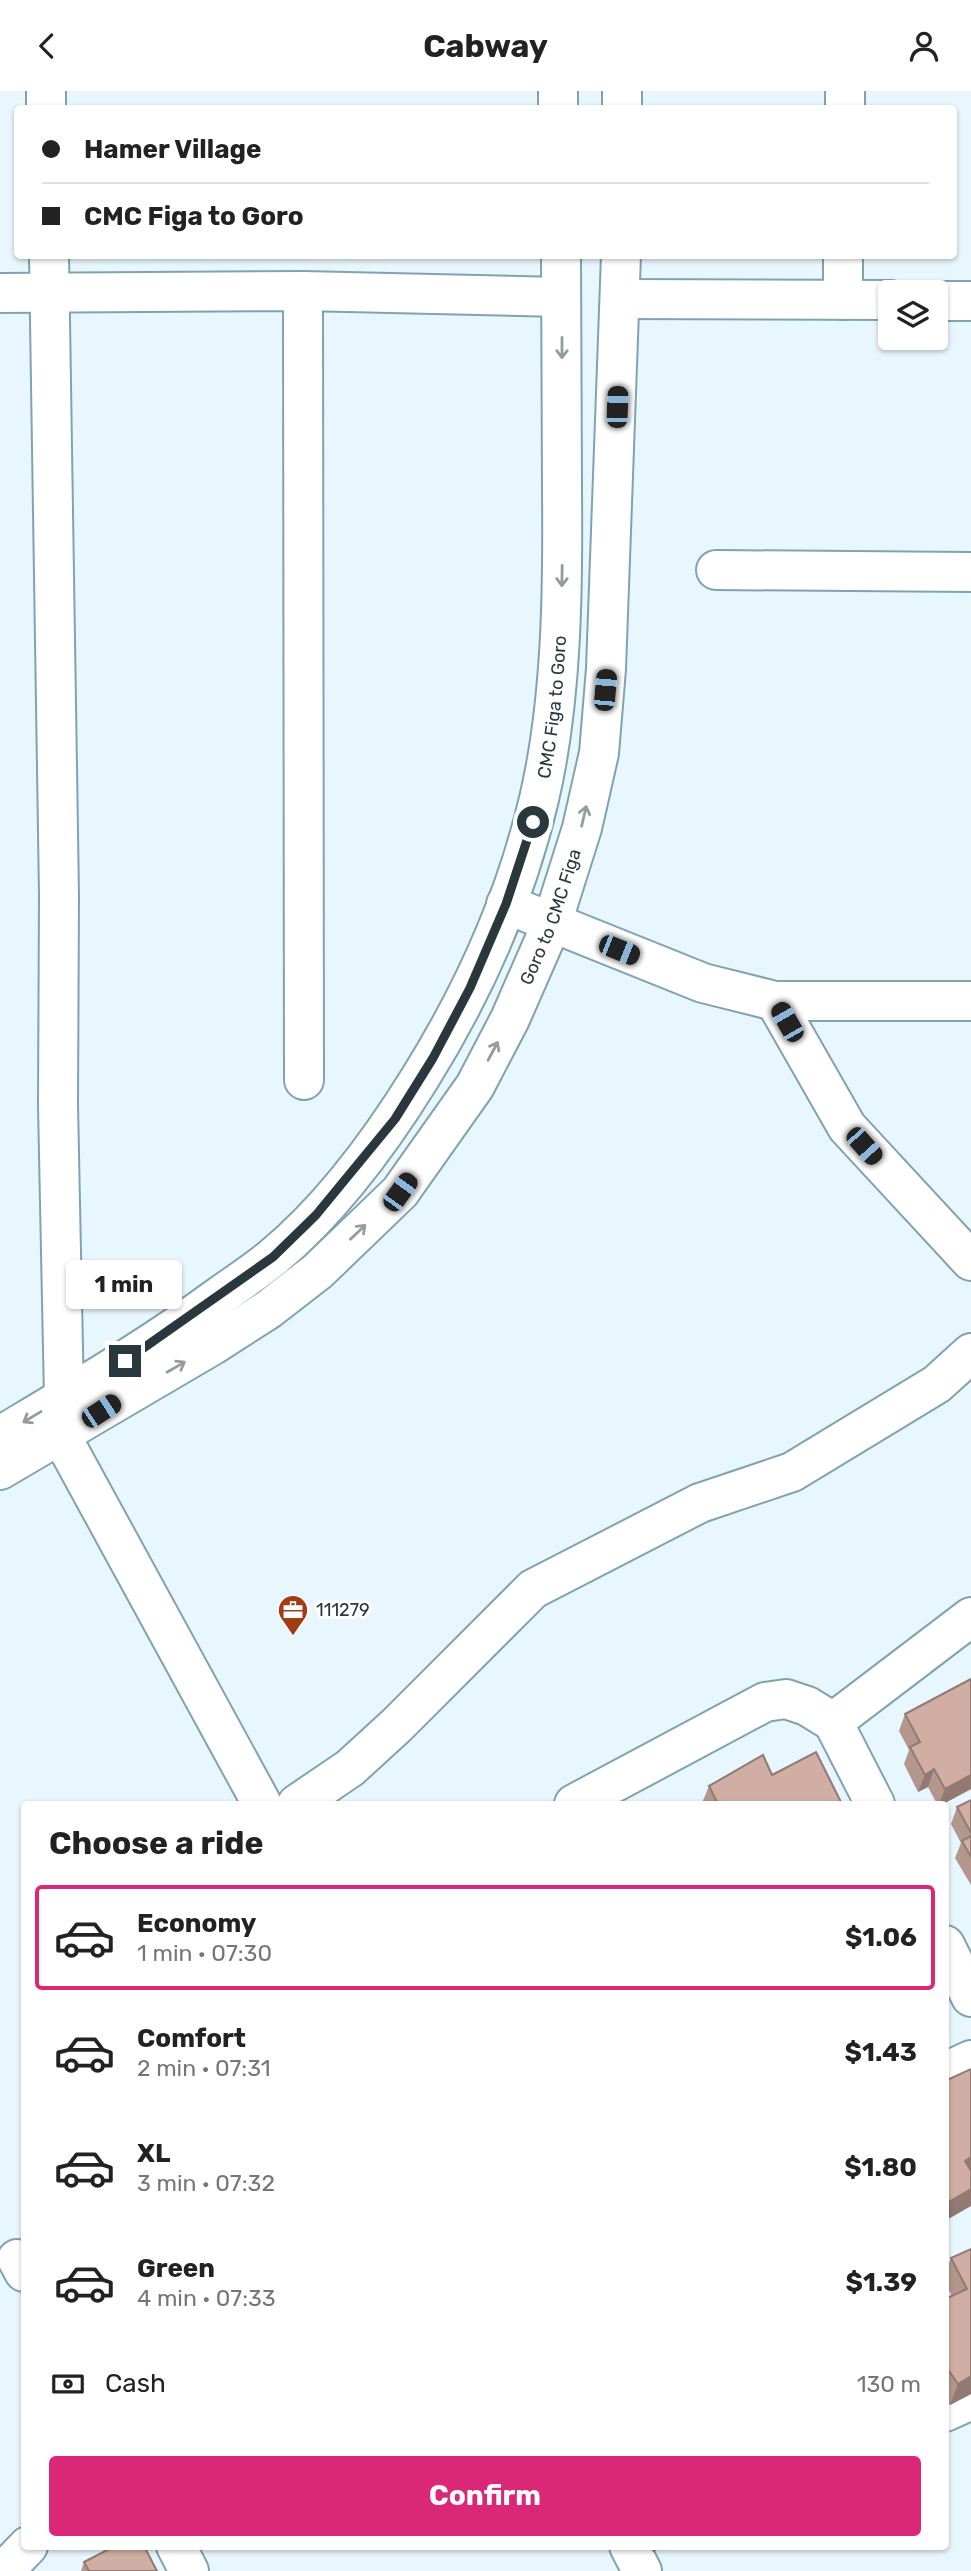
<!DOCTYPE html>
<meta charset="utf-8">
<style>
body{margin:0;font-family:Rubik,sans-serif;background:#f2f2f2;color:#222;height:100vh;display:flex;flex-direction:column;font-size:26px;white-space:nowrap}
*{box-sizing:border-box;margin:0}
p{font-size:23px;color:#767676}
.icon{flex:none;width:38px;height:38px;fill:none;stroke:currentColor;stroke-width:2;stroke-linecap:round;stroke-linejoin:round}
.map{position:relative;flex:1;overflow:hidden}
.drawer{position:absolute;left:21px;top:1710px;width:928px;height:749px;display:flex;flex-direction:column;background:#fff;border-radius:7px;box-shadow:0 2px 5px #0004}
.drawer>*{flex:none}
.hud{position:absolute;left:14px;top:14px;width:943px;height:154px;border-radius:7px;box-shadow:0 2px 5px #0004;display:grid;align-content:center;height:154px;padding:0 28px;background:#fff}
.controls{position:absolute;left:878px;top:189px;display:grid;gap:14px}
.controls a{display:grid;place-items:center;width:70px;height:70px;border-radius:7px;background:#fff;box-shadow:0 2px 5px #0004;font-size:35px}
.end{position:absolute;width:32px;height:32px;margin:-16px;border:9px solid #2a383e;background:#fff;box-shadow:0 0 0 4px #fff}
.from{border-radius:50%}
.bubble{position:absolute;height:49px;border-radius:7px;background:#fff;box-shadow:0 2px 5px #0004;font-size:23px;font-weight:700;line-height:49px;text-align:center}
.car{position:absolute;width:21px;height:42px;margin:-21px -10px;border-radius:9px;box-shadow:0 0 5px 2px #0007;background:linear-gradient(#222 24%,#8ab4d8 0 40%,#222 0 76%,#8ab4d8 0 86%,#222 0)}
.hud b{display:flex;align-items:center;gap:24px;height:66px;font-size:26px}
.hud b+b{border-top:2px solid #e0e0e0}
.hud i{width:18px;height:18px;background:#222}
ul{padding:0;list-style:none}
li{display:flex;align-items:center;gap:21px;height:105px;margin:0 14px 10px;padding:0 14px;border:4px solid transparent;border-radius:7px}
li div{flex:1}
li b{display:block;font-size:26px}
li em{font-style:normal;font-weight:700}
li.selected{border-color:#db2777}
li>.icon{width:63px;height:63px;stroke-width:1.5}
h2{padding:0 28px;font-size:32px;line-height:84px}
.pay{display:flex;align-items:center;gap:18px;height:77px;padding:0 28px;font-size:26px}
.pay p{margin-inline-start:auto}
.action{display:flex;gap:14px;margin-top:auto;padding:14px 28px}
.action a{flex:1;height:80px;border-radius:7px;background:#db2777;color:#fff;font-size:28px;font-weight:700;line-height:80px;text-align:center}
header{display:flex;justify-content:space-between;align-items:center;height:91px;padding:0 28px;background:#fff;font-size:32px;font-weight:700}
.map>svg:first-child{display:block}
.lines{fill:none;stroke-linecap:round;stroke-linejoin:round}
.minor-casing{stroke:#81a2b1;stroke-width:42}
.primary-casing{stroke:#81a2b1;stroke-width:42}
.minor{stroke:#fff;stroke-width:38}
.primary{stroke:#fff;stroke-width:38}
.wall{fill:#b3968c}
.shaded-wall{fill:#927a72}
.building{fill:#d0aea3;stroke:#927a72;stroke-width:2}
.oneway{stroke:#949c9e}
.route{stroke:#2a383e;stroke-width:9}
.labels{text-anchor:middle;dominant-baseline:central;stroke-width:6;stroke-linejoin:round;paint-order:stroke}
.street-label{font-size:18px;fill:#2a383e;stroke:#fff}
.poi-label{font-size:18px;fill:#2a383e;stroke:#fff;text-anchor:start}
</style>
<header><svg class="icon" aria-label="back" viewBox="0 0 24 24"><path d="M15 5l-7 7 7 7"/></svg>Cabway<svg class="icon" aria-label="person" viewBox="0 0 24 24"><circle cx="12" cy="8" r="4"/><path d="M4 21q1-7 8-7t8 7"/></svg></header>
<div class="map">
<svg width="971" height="2480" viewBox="0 0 971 2480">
<rect width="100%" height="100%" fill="#e8f7fd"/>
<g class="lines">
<g class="minor-casing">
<g id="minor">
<path d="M46 0V18"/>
<path d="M845 18V0"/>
<path d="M49 164 59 805 58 1014 64 1307"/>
<path d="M303 200 304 989"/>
<path d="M0 202 303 200 561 206"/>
<path d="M621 208 891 209"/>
<path d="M843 209V164"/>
<path d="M936 210H971"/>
<path d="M716 479 971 481"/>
<path d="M506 813 703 892 775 910H971"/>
<path d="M775 910 847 1036 971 1170"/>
<path d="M60 1343 262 1713"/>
<path d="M833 1631 971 1526"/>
<path d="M297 1713 350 1677 397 1634 533 1498 700 1412 792 1381 937 1293 971 1262"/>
<path d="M574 1713 765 1611 786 1608 807 1615 833 1631 875 1713"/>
<path d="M945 1854 971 1906"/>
<path d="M945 1981 971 1969"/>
<path d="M17 2168 24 2181"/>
<path d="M945 2321 971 2309"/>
<path d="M176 2455 189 2480"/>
<path d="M629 2455 642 2480"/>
<path d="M4 2480 28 2455"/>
</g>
</g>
<g class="primary-casing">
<g id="primary">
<path d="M558 0V18"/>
<path d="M622 18V0"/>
<path id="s1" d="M0 1345C75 1300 150 1256 221 1204 238 1192 256 1180 272 1167 330 1119 381 1050 420 987 473 902 516 806 539 708 562 610 563 499 562 398 562 320 562 242 561 164"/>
<path id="s2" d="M0 1379 213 1254 269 1218 318 1180 400 1101 475 995 510 928 552 832 582 737 599 662 606 578 621 164"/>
</g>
</g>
<use href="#minor" class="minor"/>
<use href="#primary" class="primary"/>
</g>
<g class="wall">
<path d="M971 1588V1698L943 1713H937L928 1696 918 1701 904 1673 909 1659 899 1640 905 1623Z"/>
<path d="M772 1684 840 1713H703L702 1712 709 1695Z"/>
<path d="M971 1709V1794L955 1767 961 1752 951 1733 957 1716Z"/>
<path d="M971 2158V2303L950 2314 945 2307V2209L952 2205 945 2193V2183L951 2167Z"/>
<path d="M649 2455H664L653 2461Z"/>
<path d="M84 2471 157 2480H81Z"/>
</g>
<g class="shaded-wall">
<path d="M934 1678 928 1696 918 1701 925 1684Z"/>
<path d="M971 1684V1698L943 1713H939L945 1698Z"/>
<path d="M971 2066V2084L965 2070Z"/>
<path d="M971 2098V2115L945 2130V2113Z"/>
<path d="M971 2285V2303L950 2314 958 2293Z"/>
<path d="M655 2455H664L653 2461Z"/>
</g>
<g class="building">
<path d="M971 1588V1684L945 1698 934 1678 925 1684 910 1656 920 1651 905 1623Z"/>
<path d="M816 1661 841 1711 837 1713H718L709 1695 763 1664 772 1684Z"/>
<path d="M971 1709V1742L957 1716Z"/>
<path d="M971 1745V1766L962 1750Z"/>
<path d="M971 1978V2066L965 2070 971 2080V2098L945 2113V1990Z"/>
<path d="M971 2158V2285L958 2293 945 2274V2208L967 2198 951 2167Z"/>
<path d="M115 2455H144L157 2480H89L84 2471Z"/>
</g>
<defs><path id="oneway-shaft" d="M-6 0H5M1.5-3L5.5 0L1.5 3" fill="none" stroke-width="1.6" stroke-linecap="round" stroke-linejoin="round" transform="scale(1.75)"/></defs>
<g class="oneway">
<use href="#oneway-shaft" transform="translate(562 257) rotate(90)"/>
<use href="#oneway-shaft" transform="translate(562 485) rotate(91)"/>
<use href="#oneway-shaft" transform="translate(584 725) rotate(-77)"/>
<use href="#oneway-shaft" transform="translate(493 960) rotate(-62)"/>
<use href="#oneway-shaft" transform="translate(358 1141) rotate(-44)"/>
<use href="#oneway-shaft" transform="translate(176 1276) rotate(-30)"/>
<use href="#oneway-shaft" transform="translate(32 1326) rotate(149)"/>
</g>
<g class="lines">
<path class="route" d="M125 1270 273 1166 316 1124 395 1028 433 967 470 897 506 813 533 731"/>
</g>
<defs>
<g id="office-pin" transform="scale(1.575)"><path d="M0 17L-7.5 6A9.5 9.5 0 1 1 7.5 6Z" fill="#a23c15" stroke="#fff"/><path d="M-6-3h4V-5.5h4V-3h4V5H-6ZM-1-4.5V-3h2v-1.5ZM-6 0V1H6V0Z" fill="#fff"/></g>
</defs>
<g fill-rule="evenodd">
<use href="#office-pin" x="293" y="1519"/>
</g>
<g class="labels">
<g class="street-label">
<text stroke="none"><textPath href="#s1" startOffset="957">CMC Figa to Goro</textPath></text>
<text stroke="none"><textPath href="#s2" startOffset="805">Goro to CMC Figa</textPath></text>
</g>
<g class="poi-label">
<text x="316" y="1519">111279</text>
</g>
</g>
</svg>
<div class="controls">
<a><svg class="icon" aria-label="layers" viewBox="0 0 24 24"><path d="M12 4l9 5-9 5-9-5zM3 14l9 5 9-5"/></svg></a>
</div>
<i class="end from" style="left:533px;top:731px"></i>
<i class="end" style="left:125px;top:1270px"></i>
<div class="bubble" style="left:66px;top:1169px;width:116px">1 min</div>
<i class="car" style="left:617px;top:316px;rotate:2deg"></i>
<i class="car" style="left:605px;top:599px;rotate:5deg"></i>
<i class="car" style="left:619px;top:859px;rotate:112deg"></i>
<i class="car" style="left:787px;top:931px;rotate:330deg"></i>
<i class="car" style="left:864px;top:1055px;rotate:138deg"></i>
<i class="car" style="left:400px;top:1101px;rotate:36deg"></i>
<i class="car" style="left:101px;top:1320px;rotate:57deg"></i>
<div class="hud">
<b><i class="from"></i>Hamer Village</b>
<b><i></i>CMC Figa to Goro</b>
</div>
<section class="drawer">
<h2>Choose a ride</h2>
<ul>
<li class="selected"><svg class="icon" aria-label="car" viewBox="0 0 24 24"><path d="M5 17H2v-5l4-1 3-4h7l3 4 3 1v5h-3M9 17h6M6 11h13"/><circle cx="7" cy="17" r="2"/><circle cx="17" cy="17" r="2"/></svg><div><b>Economy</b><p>1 min · 07:30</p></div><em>$1.06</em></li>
<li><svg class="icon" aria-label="car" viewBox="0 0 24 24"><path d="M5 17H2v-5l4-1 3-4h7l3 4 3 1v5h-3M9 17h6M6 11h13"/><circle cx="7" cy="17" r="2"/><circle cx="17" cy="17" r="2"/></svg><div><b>Comfort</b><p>2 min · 07:31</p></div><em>$1.43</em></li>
<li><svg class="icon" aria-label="car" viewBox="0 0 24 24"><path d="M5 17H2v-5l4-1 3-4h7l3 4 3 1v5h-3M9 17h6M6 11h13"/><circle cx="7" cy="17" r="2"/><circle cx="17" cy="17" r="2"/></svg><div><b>XL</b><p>3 min · 07:32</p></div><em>$1.80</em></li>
<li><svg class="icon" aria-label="car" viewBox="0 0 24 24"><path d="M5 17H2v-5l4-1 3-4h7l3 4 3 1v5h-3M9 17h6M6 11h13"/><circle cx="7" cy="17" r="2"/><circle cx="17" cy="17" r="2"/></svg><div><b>Green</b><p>4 min · 07:33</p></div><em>$1.39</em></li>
</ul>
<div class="pay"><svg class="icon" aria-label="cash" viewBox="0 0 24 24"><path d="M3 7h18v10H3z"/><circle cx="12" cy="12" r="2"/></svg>Cash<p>130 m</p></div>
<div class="action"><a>Confirm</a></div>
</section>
</div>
